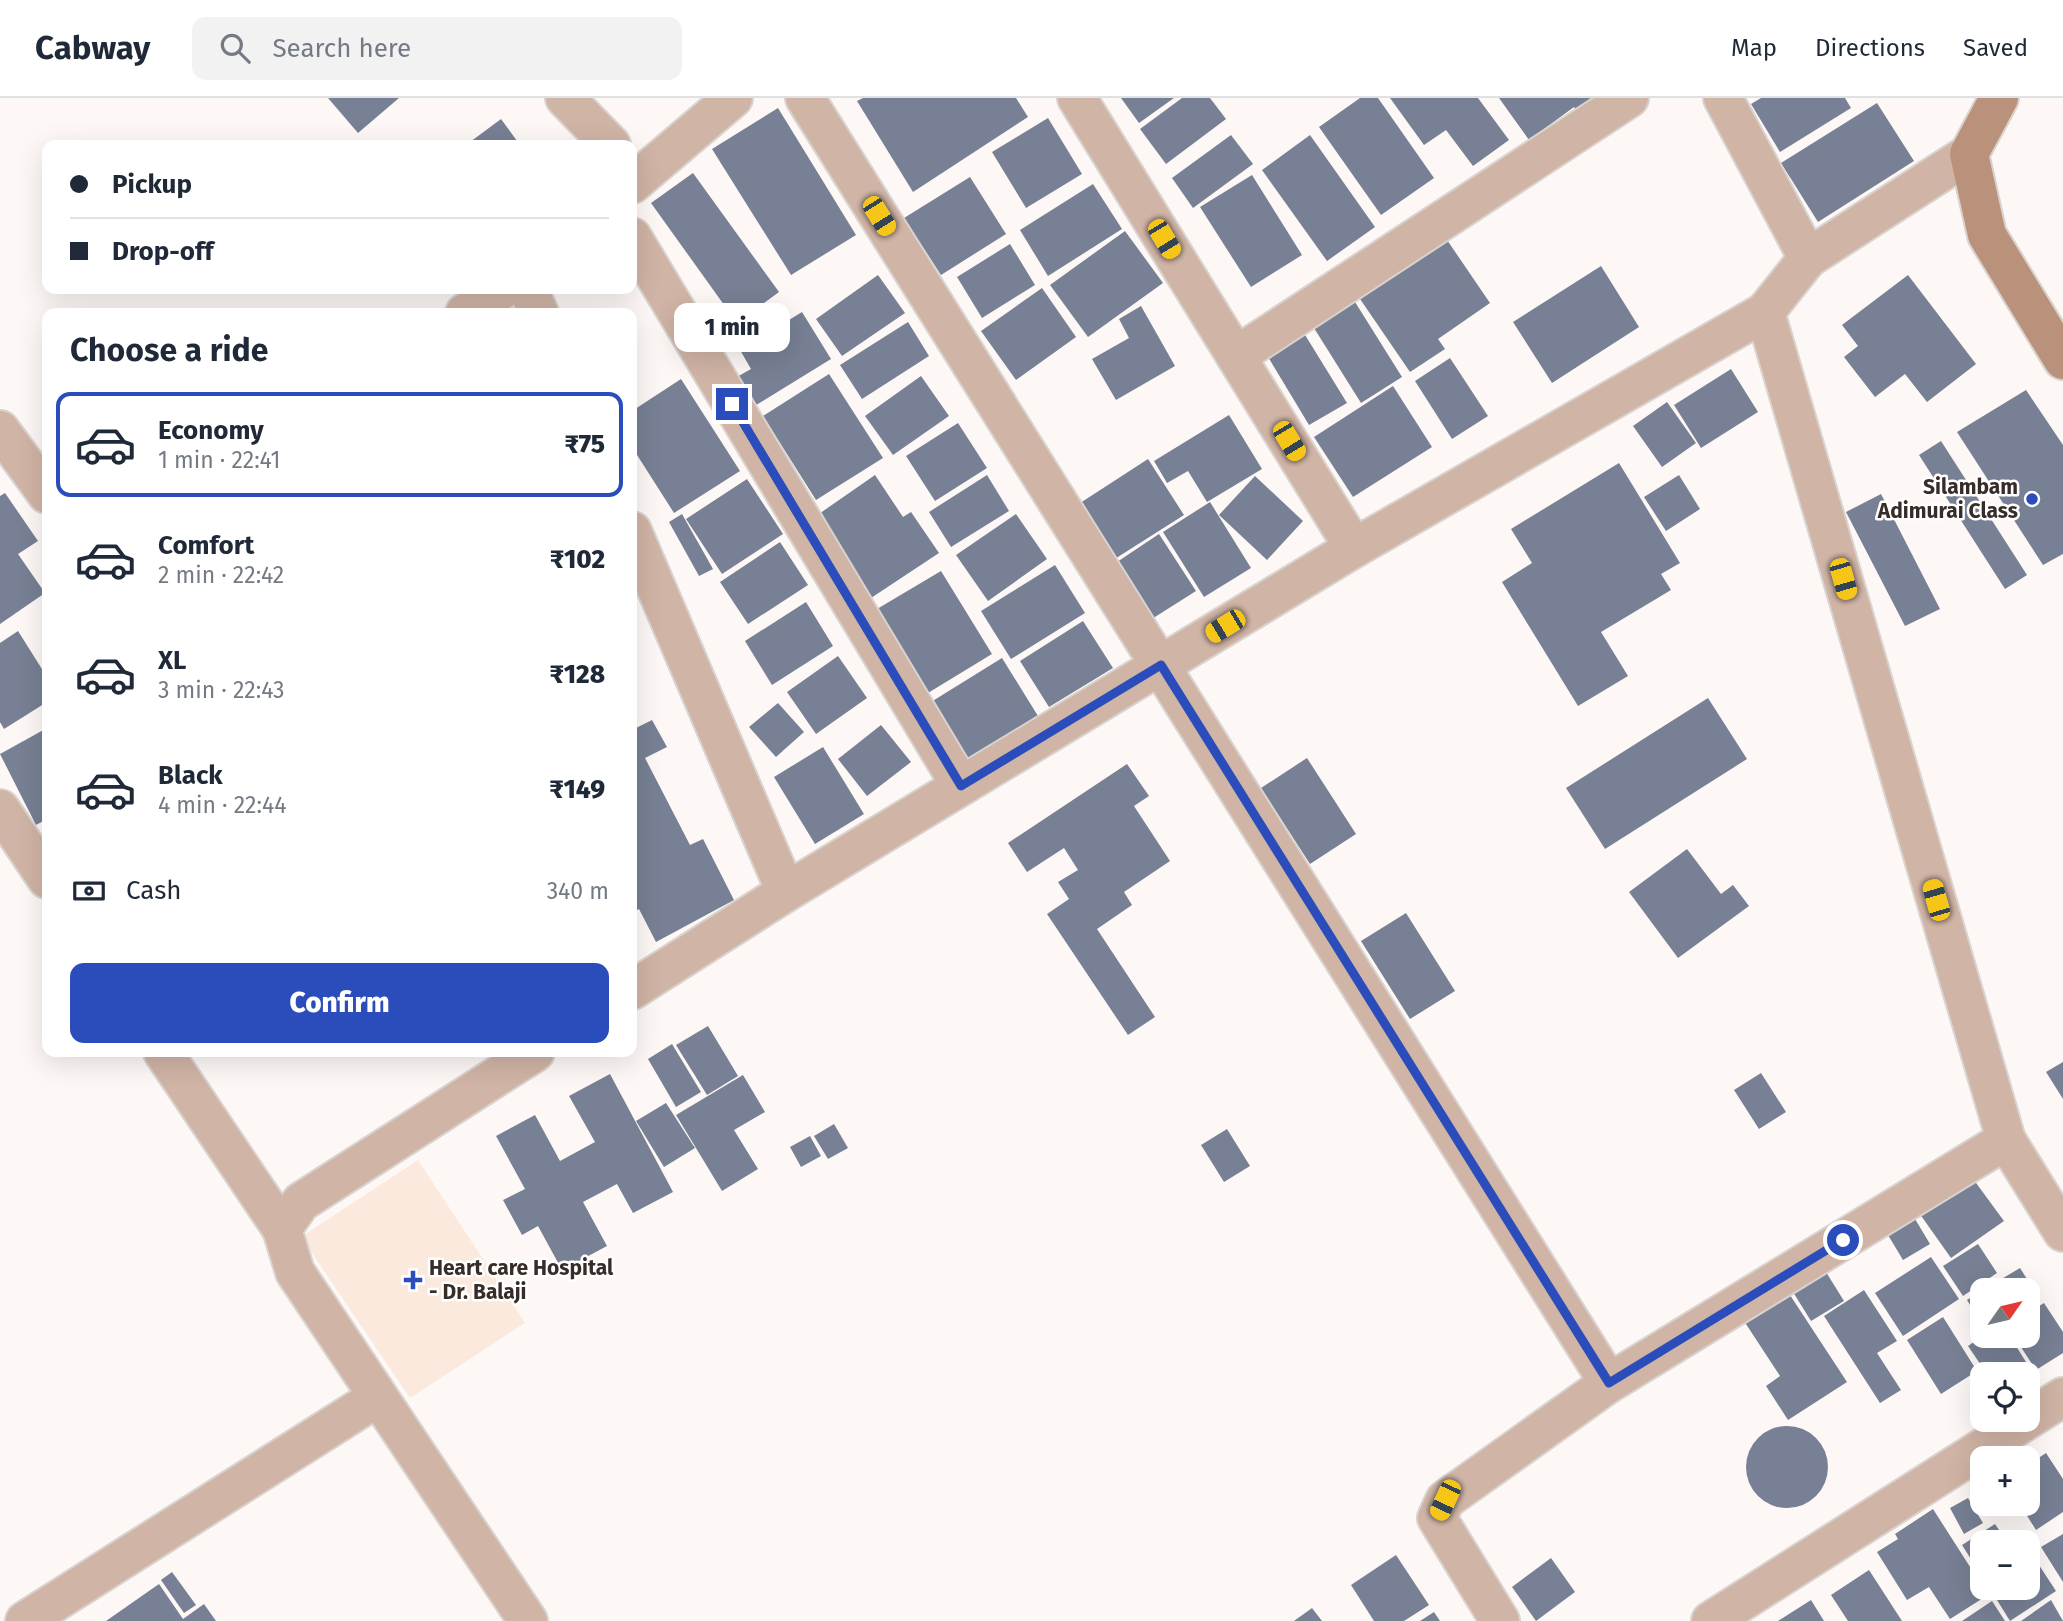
<!DOCTYPE html>
<meta charset="utf-8">
<style>
body{margin:0;font-family:"Fira Sans",sans-serif;background:#f2f2f3;color:#1f2937;height:100vh;display:flex;flex-direction:column;font-size:26px;white-space:nowrap}
*{box-sizing:border-box;margin:0}
p{font-size:23px;color:#747a83}
.icon{flex:none;width:38px;height:38px;fill:none;stroke:currentColor;stroke-width:2;stroke-linecap:round;stroke-linejoin:round}
.map{position:relative;flex:1;overflow:hidden}
.side{position:absolute;left:42px;top:210px;width:595px;height:749px;display:flex;flex-direction:column;background:#fff;border-radius:14px;box-shadow:0 7px 28px #0002}
.side>*{flex:none}
.banner{position:absolute;left:42px;top:42px;width:595px;height:154px;border-radius:14px;box-shadow:0 7px 28px #0002;display:grid;align-content:center;height:154px;padding:0 28px;background:#fff}
.needle{width:46px;rotate:56deg}
.fabs{position:absolute;left:1970px;top:1180px;display:grid;gap:14px}
.fabs a{display:grid;place-items:center;width:70px;height:70px;border-radius:14px;background:#fff;box-shadow:0 7px 28px #0002;font-size:35px}
.end{position:absolute;width:32px;height:32px;margin:-16px;border:9px solid #2b4cbb;background:#fff;box-shadow:0 0 0 4px #fff}
.from{border-radius:50%}
.bubble{position:absolute;height:49px;border-radius:14px;background:#fff;box-shadow:0 7px 28px #0002;font-size:23px;font-weight:800;line-height:49px;text-align:center}
.car{position:absolute;width:21px;height:42px;margin:-21px -10px;border-radius:9px;box-shadow:0 0 5px 2px #0007;background:linear-gradient(#f5c518 24%,#345 0 40%,#f5c518 0 76%,#345 0 86%,#f5c518 0)}
.banner b{display:flex;align-items:center;gap:24px;height:66px;font-size:26px}
.banner b+b{border-top:2px solid #e0e1e3}
.banner i{width:18px;height:18px;background:#1f2937}
ul{padding:0;list-style:none}
li{display:flex;align-items:center;gap:21px;height:105px;margin:0 14px 10px;padding:0 14px;border:4px solid transparent;border-radius:14px}
li div{flex:1}
li b{display:block;font-size:26px}
li em{font-style:normal;font-weight:800}
li.active{border-color:#2b4cbb}
li>.icon{width:63px;height:63px;stroke-width:1.5}
h2{padding:0 28px;font-size:32px;line-height:84px}
.pay{display:flex;align-items:center;gap:18px;height:77px;padding:0 28px;font-size:26px}
.pay p{margin-inline-start:auto}
.action{display:flex;gap:14px;margin-top:auto;padding:14px 28px}
.action a{flex:1;height:80px;border-radius:14px;background:#2b4cbb;color:#fff;font-size:28px;font-weight:800;line-height:80px;text-align:center}
header{display:flex;align-items:center;gap:42px;box-sizing:border-box;height:98px;padding:0 35px;background:#fff;border-bottom:2px solid #e0e1e3}
header strong{font-size:33px}
nav{display:flex;gap:38px;margin-inline-start:auto;font-size:24px}
.search{width:490px;height:63px;background:#f2f2f3;display:flex;align-items:center;gap:18px;box-sizing:border-box;padding:0 24px;border-radius:14px;color:#747a83;font-size:26px}
.map>svg:first-child{display:block}
.built{fill:#fce9de}
.building{fill:#778094}
.lines{fill:none;stroke-linecap:round;stroke-linejoin:round}
.street-casing{stroke:#d9d3d0;stroke-width:42}
.secondary-casing{stroke:#d9d3d0;stroke-width:42}
.street{stroke:#d0b4a5;stroke-width:38}
.secondary{stroke:#ba927c;stroke-width:38}
.route{stroke:#2b4cbb;stroke-width:9}
.poi-dot{fill:#2b4cbb;stroke:#fff;stroke-width:2.5}
.labels{text-anchor:middle;dominant-baseline:central;stroke-width:5;stroke-linejoin:round;paint-order:stroke}
.poi-label{font-size:21px;font-weight:bold;fill:#362d28;stroke:#fff;text-anchor:end}
</style>
<header>
<strong>Cabway</strong>
<div class="search"><svg class="icon" aria-label="search" viewBox="0 0 24 24"><circle cx="10" cy="10" r="6"/><path d="M15 15l6 6"/></svg>Search here</div>
<nav><a>Map</a><a>Directions</a><a>Saved</a></nav>
</header>
<div class="map">
<svg width="2063" height="1523" viewBox="0 0 2063 1523">
<rect width="100%" height="100%" fill="#fdf8f5"/>
<path class="built" d="M418 1062 525 1225 410 1300 301 1139Z"/>
<g class="building">
<path d="M328 0H399L358 35Z"/>
<path d="M863 0H1016L1028 19 913 94 857 3Z"/>
<path d="M1121 0H1174L1139 25Z"/>
<path d="M1182 0H1210L1226 21 1166 66 1140 31Z"/>
<path d="M1360 0H1378L1434 80 1381 117 1319 29Z"/>
<path d="M1390 0H1478L1509 42 1473 68 1446 32 1424 47Z"/>
<path d="M1499 0H1602L1579 17 1574 9 1529 42Z"/>
<path d="M1761 0H1845L1851 10 1780 54 1751 6Z"/>
<path d="M1877 5 1914 63 1818 124 1781 65Z"/>
<path d="M778 10 856 137 791 177 712 51Z"/>
<path d="M1048 20 1082 76 1026 110 992 54Z"/>
<path d="M501 21 520 47H466Z"/>
<path d="M1231 37 1253 66 1193 110 1172 80Z"/>
<path d="M1310 37 1375 129 1327 163 1262 72Z"/>
<path d="M693 75 779 194 737 225 651 105Z"/>
<path d="M1252 77 1302 157 1251 189 1200 109Z"/>
<path d="M970 79 1006 136 941 177 904 120Z"/>
<path d="M1093 86 1122 131 1048 178 1020 132Z"/>
<path d="M1125 133 1163 185 1088 239 1050 187Z"/>
<path d="M1445 139 1490 205 1438 241 1445 251 1410 274 1358 198Z"/>
<path d="M1010 146 1035 187 982 220 957 179Z"/>
<path d="M1601 168 1639 229 1552 285 1513 224Z"/>
<path d="M878 177 905 215 842 258 816 221Z"/>
<path d="M1908 177 1976 266 1927 304 1905 276 1875 299 1844 259 1858 248 1842 227Z"/>
<path d="M1042 190 1076 239 1016 282 981 233Z"/>
<path d="M1355 204 1402 279 1361 305 1314 230Z"/>
<path d="M1141 208 1175 268 1116 302 1092 261 1129 240 1119 221Z"/>
<path d="M802 214 831 261 753 309 735 280 751 271 740 252Z"/>
<path d="M908 224 929 258 862 301 840 267Z"/>
<path d="M1302 232 1347 305 1309 327 1265 254Z"/>
<path d="M1450 260 1488 318 1452 341 1415 283Z"/>
<path d="M1731 271 1758 314 1701 350 1674 307Z"/>
<path d="M829 276 883 360 816 402 763 318Z"/>
<path d="M921 278 949 318 893 357 865 318Z"/>
<path d="M681 281 740 373 674 415 632 349V313Z"/>
<path d="M1393 288 1432 349 1353 399 1314 339Z"/>
<path d="M2026 292 2063 347V456L2043 467 1957 334Z"/>
<path d="M1667 304 1696 345 1662 369 1633 328Z"/>
<path d="M1229 317 1262 371 1207 404 1188 373 1167 385 1154 363Z"/>
<path d="M958 325 987 370 935 403 906 358Z"/>
<path d="M1941 343 2027 477 2005 491 1919 357Z"/>
<path d="M1148 361 1184 417 1110 464 1074 409Z"/>
<path d="M1619 365 1680 465 1661 476 1671 492 1601 534 1628 578 1578 608 1502 484 1532 465 1511 431Z"/>
<path d="M875 377 903 419 911 414 939 455 871 500 816 418Z"/>
<path d="M987 377 1009 413 951 449 929 414Z"/>
<path d="M1679 377 1700 411 1666 433 1644 399Z"/>
<path d="M1255 378 1303 423 1267 462 1219 417Z"/>
<path d="M747 381 783 436 722 476 686 421Z"/>
<path d="M5 395 38 443 18 456 45 495 0 526V398Z"/>
<path d="M1881 396 1940 511 1905 528 1846 414Z"/>
<path d="M1210 404 1251 470 1204 499 1163 434Z"/>
<path d="M682 416 713 471 699 478 669 424Z"/>
<path d="M1016 416 1047 461 988 503 956 457Z"/>
<path d="M1159 436 1196 493 1147 524 1111 468Z"/>
<path d="M780 444 808 487 748 526 720 484Z"/>
<path d="M1055 467 1085 515 1011 561 981 513Z"/>
<path d="M941 473 992 556 923 598 898 557 903 553 877 511Z"/>
<path d="M806 504 833 548 772 587 745 543Z"/>
<path d="M1083 523 1113 570 1049 609 1020 563Z"/>
<path d="M18 533 47 579V604L4 631 0 624V545Z"/>
<path d="M838 558 867 600 816 636 787 594Z"/>
<path d="M1002 560 1038 618 967 663 931 604Z"/>
<path d="M1708 600 1747 661 1605 751 1566 690Z"/>
<path d="M778 605 804 634 776 659 749 629Z"/>
<path d="M652 622 667 649 645 660 690 747 703 741 734 802 656 844 639 811 632 815V792L637 789 632 782V632Z"/>
<path d="M881 627 911 664 867 698 838 661Z"/>
<path d="M47 630V721L36 727 0 656Z"/>
<path d="M823 649 864 716 815 746 774 679Z"/>
<path d="M1307 660 1356 736 1310 766 1261 690Z"/>
<path d="M1127 666 1149 698 1134 708 1170 763 1124 794 1132 807 1097 831 1155 919 1128 937 1047 816 1069 801 1058 784 1078 772 1064 750 1027 774 1008 745Z"/>
<path d="M1687 751 1721 796 1733 787 1749 808 1678 860 1629 794Z"/>
<path d="M1406 815 1455 893 1410 921 1361 843Z"/>
<path d="M708 928 738 978 707 997 676 947Z"/>
<path d="M672 946 701 994 676 1009 648 961Z"/>
<path d="M2063 964V1001L2046 974Z"/>
<path d="M1761 975 1786 1014 1759 1031 1734 992Z"/>
<path d="M610 976 673 1094 633 1115 617 1086 583 1104 607 1148 562 1172 538 1128 522 1137 503 1102 525 1091 496 1038 535 1017 560 1063 595 1044 569 998Z"/>
<path d="M743 977 765 1014 734 1032 758 1071 722 1093 676 1017Z"/>
<path d="M666 1005 695 1050 664 1069 636 1023Z"/>
<path d="M834 1026 848 1050 828 1061 814 1038Z"/>
<path d="M1227 1031 1250 1068 1224 1084 1201 1047Z"/>
<path d="M810 1038 821 1058 801 1069 790 1049Z"/>
<path d="M1968 1074 2004 1123 1951 1160 1917 1112Z"/>
<path d="M1912 1116 1930 1146 1903 1162 1885 1132Z"/>
<path d="M1978 1146 1997 1175 1963 1198 1943 1168Z"/>
<path d="M1931 1159 1959 1201 1903 1238 1875 1195Z"/>
<path d="M2020 1170 2039 1200 2028 1207V1192H1983Z"/>
<path d="M1826 1174 1844 1203 1811 1223 1793 1194Z"/>
<path d="M1864 1192 1897 1243 1877 1255 1901 1292 1880 1305 1824 1218Z"/>
<path d="M1983 1192V1228L1967 1202Z"/>
<path d="M1788 1194 1847 1284 1788 1322 1766 1288 1780 1278 1744 1223Z"/>
<path d="M2044 1205 2063 1234V1255L2036 1272 2013 1237H2028V1215Z"/>
<path d="M1943 1219 1977 1273 1941 1296 1907 1242Z"/>
<path d="M1984 1237H2009L2033 1275 2028 1278 1987 1276 1968 1248Z"/>
<circle cx="1787" cy="1369" r="41"/>
<path d="M2046 1355 2063 1381V1414L2036 1432 2019 1405H2028V1367Z"/>
<path d="M1968 1400 1983 1425 1964 1436 1950 1410Z"/>
<path d="M1933 1411 1988 1497 1950 1521 1929 1489 1907 1502 1877 1454 1898 1441 1895 1436Z"/>
<path d="M1995 1426 2007 1444H1983V1480L1962 1447Z"/>
<path d="M2063 1436V1484L2041 1449Z"/>
<path d="M1396 1457 1429 1507 1404 1523H1374L1351 1487Z"/>
<path d="M1551 1460 1575 1494 1536 1523 1512 1489Z"/>
<path d="M2039 1467 2056 1493 2010 1523 1989 1489H2028V1474Z"/>
<path d="M1869 1472 1902 1523H1848L1831 1497Z"/>
<path d="M172 1474 196 1507 184 1515 161 1482Z"/>
<path d="M159 1486 183 1521 204 1506 216 1523H106Z"/>
<path d="M1811 1502 1824 1523H1778Z"/>
<path d="M2051 1502 2063 1523H2021Z"/>
<path d="M1992 1503 2005 1523H1962Z"/>
<path d="M1312 1510 1322 1523H1294Z"/>
<path d="M1434 1514 1440 1523H1420Z"/>
</g>
<g class="lines">
<g class="street-casing">
<g id="street">
<path d="M565 0 611 47"/>
<path d="M805 0 1609 1285"/>
<path d="M1077 0 1354 450 1765 214 1808 160 1969 56"/>
<path d="M1723 0 1808 160"/>
<path d="M632 86 733 0"/>
<path d="M632 139 961 688"/>
<path d="M528 191 539 215"/>
<path d="M1765 214 2006 1042"/>
<path d="M465 215 503 191"/>
<path d="M1236 258 1629 0"/>
<path d="M0 332 47 396"/>
<path d="M632 433 786 794 1354 450"/>
<path d="M0 711 47 781"/>
<path d="M632 892 786 794"/>
<path d="M163 954 282 1131"/>
<path d="M25 1523 378 1299"/>
<path d="M528 1523 295 1174 282 1131 301 1104 535 954"/>
<path d="M1500 1523 1437 1420 1445 1402 1609 1285 2006 1042 2063 1134"/>
<path d="M1711 1523 2063 1299"/>
</g>
</g>
<g class="secondary-casing">
<path id="secondary" d="M1999 0 1969 56 1987 137 2063 262"/>
</g>
<use href="#street" class="street"/>
<use href="#secondary" class="secondary"/>
</g>
<g class="lines">
<path class="route" d="M732 306 961 688 1161 567 1609 1285 1843 1142"/>
</g>
<g class="poi-dot">
<circle cx="2032" cy="401" r="7"/>
<path d="M409.5 1171.5h7v7h7v7h-7v7h-7v-7h-7v-7h7z"/>
</g>
<g class="labels">
<g class="poi-label">
<text x="2018" y="389">Silambam<tspan x="2018" dy="24">Adimurai Class</tspan></text>
<text x="429" y="1170" text-anchor="start">Heart care Hospital<tspan x="429" dy="24">- Dr. Balaji</tspan></text>
</g>
</g>
</svg>
<div class="fabs">
<a><svg class="needle" viewBox="-14 -14 28 28"><path d="M0-13l5 13h-10z" fill="#e53935"/><path d="M0 13l5-13h-10z" fill="#747a83"/></svg></a>
<a><svg class="icon" aria-label="locate" viewBox="0 0 24 24"><circle cx="12" cy="12" r="6"/><path d="M12 2v4M12 18v4M2 12h4M18 12h4"/></svg></a>
<a>+</a>
<a>−</a>
</div>
<i class="end from" style="left:1843px;top:1142px"></i>
<i class="end" style="left:732px;top:306px"></i>
<div class="bubble" style="left:674px;top:205px;width:116px">1 min</div>
<i class="car" style="left:879px;top:118px;rotate:148deg"></i>
<i class="car" style="left:1164px;top:141px;rotate:149deg"></i>
<i class="car" style="left:1289px;top:343px;rotate:149deg"></i>
<i class="car" style="left:1843px;top:481px;rotate:164deg"></i>
<i class="car" style="left:1225px;top:528px;rotate:239deg"></i>
<i class="car" style="left:1936px;top:802px;rotate:344deg"></i>
<i class="car" style="left:1445px;top:1402px;rotate:205deg"></i>
<div class="banner">
<b><i class="from"></i>Pickup</b>
<b><i></i>Drop-off</b>
</div>
<section class="side">
<h2>Choose a ride</h2>
<ul>
<li class="active"><svg class="icon" aria-label="car" viewBox="0 0 24 24"><path d="M5 17H2v-5l4-1 3-4h7l3 4 3 1v5h-3M9 17h6M6 11h13"/><circle cx="7" cy="17" r="2"/><circle cx="17" cy="17" r="2"/></svg><div><b>Economy</b><p>1 min · 22:41</p></div><em>₹75</em></li>
<li><svg class="icon" aria-label="car" viewBox="0 0 24 24"><path d="M5 17H2v-5l4-1 3-4h7l3 4 3 1v5h-3M9 17h6M6 11h13"/><circle cx="7" cy="17" r="2"/><circle cx="17" cy="17" r="2"/></svg><div><b>Comfort</b><p>2 min · 22:42</p></div><em>₹102</em></li>
<li><svg class="icon" aria-label="car" viewBox="0 0 24 24"><path d="M5 17H2v-5l4-1 3-4h7l3 4 3 1v5h-3M9 17h6M6 11h13"/><circle cx="7" cy="17" r="2"/><circle cx="17" cy="17" r="2"/></svg><div><b>XL</b><p>3 min · 22:43</p></div><em>₹128</em></li>
<li><svg class="icon" aria-label="car" viewBox="0 0 24 24"><path d="M5 17H2v-5l4-1 3-4h7l3 4 3 1v5h-3M9 17h6M6 11h13"/><circle cx="7" cy="17" r="2"/><circle cx="17" cy="17" r="2"/></svg><div><b>Black</b><p>4 min · 22:44</p></div><em>₹149</em></li>
</ul>
<div class="pay"><svg class="icon" aria-label="cash" viewBox="0 0 24 24"><path d="M3 7h18v10H3z"/><circle cx="12" cy="12" r="2"/></svg>Cash<p>340 m</p></div>
<div class="action"><a>Confirm</a></div>
</section>
</div>
